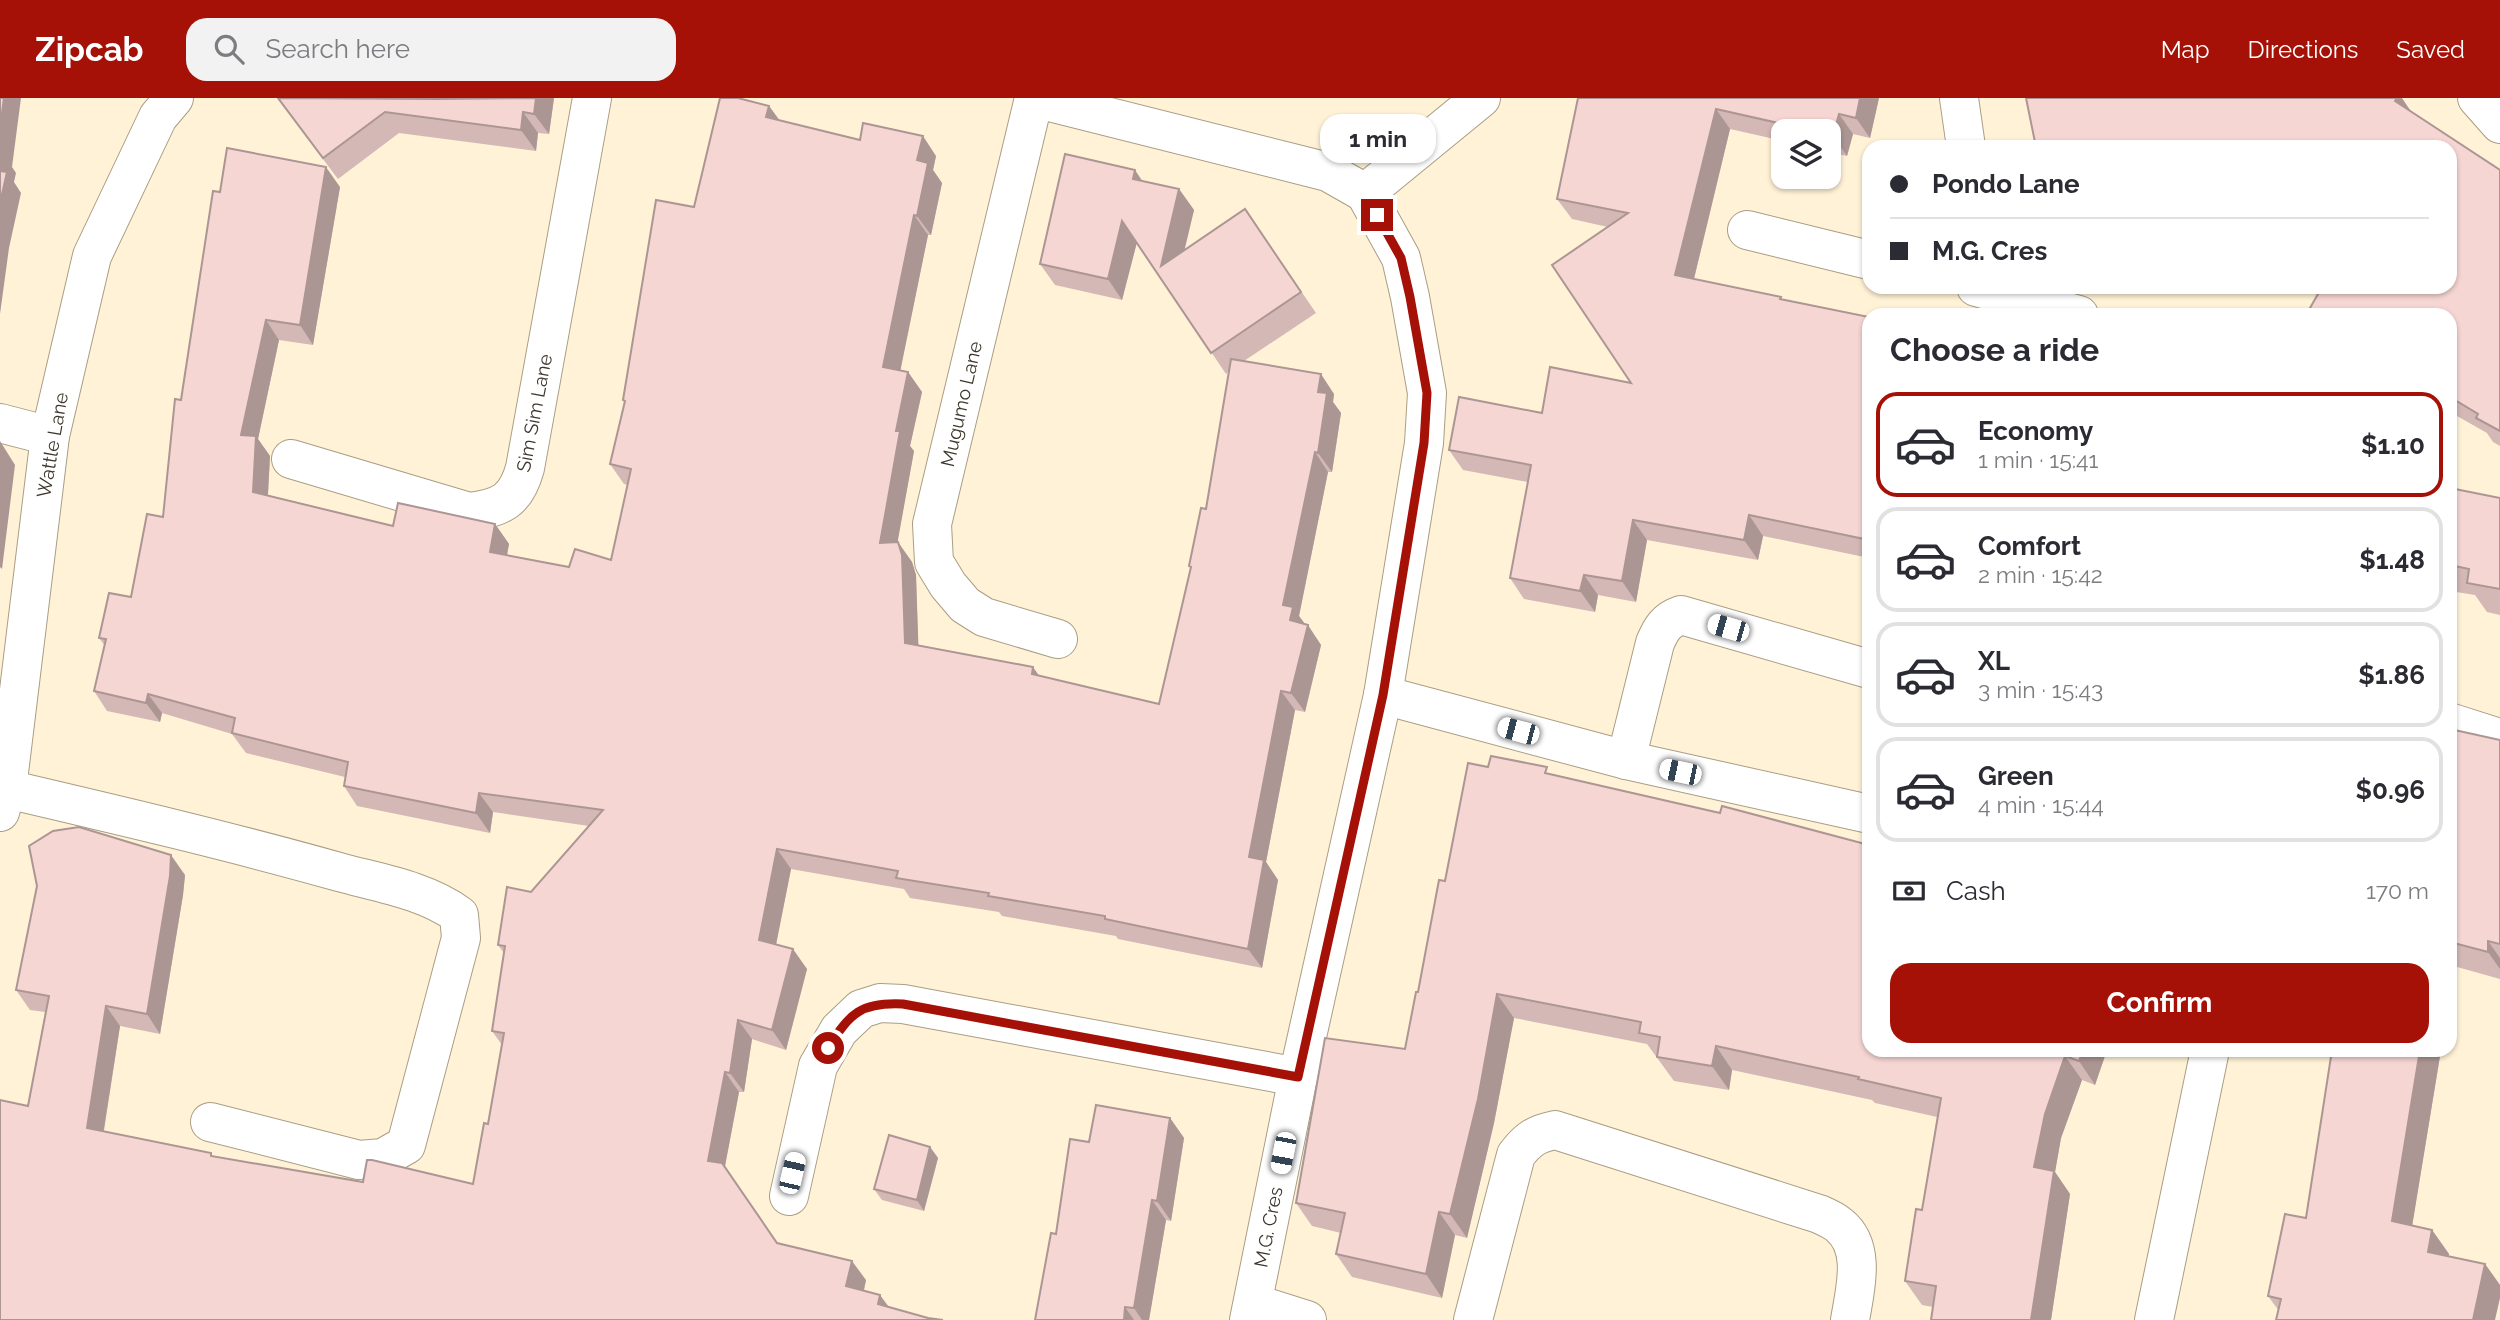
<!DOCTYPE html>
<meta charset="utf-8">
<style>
body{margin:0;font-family:Raleway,sans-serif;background:#f2f2f3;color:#2b2b33;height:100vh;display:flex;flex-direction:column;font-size:26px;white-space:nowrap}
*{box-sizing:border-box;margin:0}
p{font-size:23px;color:#7c7c81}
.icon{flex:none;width:38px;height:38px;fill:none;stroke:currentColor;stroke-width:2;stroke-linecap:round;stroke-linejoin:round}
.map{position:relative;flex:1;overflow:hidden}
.details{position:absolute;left:1862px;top:210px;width:595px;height:749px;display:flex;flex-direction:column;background:#fff;border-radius:21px;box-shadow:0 2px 5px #0004}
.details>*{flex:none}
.banner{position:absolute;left:1862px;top:42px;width:595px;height:154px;border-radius:21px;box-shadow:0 2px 5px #0004;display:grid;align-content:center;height:154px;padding:0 28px;background:#fff}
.tools{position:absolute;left:1771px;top:21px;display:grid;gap:14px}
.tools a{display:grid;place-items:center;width:70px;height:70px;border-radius:14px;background:#fff;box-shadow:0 2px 5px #0004;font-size:35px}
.end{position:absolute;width:32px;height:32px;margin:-16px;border:9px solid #a51107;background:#fff;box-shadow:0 0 0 4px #fff}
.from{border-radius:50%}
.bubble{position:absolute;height:49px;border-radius:21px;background:#fff;box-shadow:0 2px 5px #0004;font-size:23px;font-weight:700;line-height:49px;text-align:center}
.car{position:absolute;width:21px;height:42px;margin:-21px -10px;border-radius:9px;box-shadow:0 0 5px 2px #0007;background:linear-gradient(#fff 24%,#345 0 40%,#fff 0 76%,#345 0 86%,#fff 0)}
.banner b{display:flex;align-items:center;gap:24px;height:66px;font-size:26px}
.banner b+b{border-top:2px solid #e1e1e2}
.banner i{width:18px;height:18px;background:#2b2b33}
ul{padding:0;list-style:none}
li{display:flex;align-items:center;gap:21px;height:105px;margin:0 14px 10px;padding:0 14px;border:4px solid #e1e1e2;border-radius:21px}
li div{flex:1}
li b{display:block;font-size:26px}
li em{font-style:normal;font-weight:700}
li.selected{border-color:#a51107}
li>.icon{width:63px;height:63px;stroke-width:1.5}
h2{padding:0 28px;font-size:32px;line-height:84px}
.pay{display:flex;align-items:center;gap:18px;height:77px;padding:0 28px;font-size:26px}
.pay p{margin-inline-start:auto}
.cta{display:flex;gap:14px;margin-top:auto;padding:14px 28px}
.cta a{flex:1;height:80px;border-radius:21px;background:#a51107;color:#fff;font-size:28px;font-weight:700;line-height:80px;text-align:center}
header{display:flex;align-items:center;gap:42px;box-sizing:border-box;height:98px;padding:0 35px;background:#a51107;color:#fff}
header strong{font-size:33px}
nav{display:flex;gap:38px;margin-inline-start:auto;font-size:24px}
.search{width:490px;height:63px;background:#f2f2f3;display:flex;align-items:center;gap:18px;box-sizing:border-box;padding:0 24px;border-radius:21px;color:#7c7c81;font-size:26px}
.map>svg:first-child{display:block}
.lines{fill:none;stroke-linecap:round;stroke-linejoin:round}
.lane-casing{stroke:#a99e84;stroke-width:28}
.street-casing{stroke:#a99e84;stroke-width:40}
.lane{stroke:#fff;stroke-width:26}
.street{stroke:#fff;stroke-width:38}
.wall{fill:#d4b8b5}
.shaded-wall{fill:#ac9694}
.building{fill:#f6d6d3;stroke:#ac9694;stroke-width:2}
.route{stroke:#a51107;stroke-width:9}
.labels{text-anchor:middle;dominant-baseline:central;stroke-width:6;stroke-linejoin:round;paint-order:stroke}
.street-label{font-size:19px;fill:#3c372c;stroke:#fff}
</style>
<header>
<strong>Zipcab</strong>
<div class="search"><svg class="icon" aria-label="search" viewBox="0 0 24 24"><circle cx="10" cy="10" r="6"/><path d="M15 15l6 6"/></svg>Search here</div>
<nav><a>Map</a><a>Directions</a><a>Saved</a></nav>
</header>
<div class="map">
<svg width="2500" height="1222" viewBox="0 0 2500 1222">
<rect width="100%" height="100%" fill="#fff2d6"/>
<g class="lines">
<g class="lane-casing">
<path id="lane" d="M2450 618 2500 634"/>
</g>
<g class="street-casing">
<g id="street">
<path d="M1034 0 932 426 934 464 948 487 965 507 984 519 1058 541"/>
<path d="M1034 0 1328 74 1365 95"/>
<path d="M1959 0 1966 49"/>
<path d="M2477 0 2500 26"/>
<path d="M1365 95 1481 0"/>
<path d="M1747 132 1869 162"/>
<path d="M1976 189 2079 217"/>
<path d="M0 325 50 338"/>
<path d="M291 361 469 414C501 410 516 403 525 370L592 0"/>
<path d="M1383 597 1626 662 1869 716"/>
<path d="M1626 662 1655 545C1661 531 1666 522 1681 517L1869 571"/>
<path d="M7 691C118 717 229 743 339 774 379 785 425 792 459 817L461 840 406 1047 383 1060 359 1062 210 1024"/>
<path d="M0 714 7 691 50 338 92 158 158 19 174 0"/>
<path d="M789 1098 818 968 839 932 861 911 880 905 903 906 1298 979"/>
<path d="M1253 1205 1307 1222"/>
<path d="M1249 1222 1298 979 1383 597 1424 345 1427 295 1410 199 1401 160 1365 95"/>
<path d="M1473 1222 1516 1057C1528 1041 1536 1036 1555 1032L1819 1116C1826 1119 1833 1122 1839 1127 1867 1149 1855 1192 1850 1222"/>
<path d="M2154 1222 2210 952"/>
</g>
</g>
<use href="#lane" class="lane"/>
<use href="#street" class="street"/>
</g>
<g class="wall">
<path d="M277 0H554L549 36 538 35 536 53 399 35 338 81Z"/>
<path d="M1578 0H1879L1870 40 1853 36 1847 58 1829 54V33H1783V43L1730 31 1694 181 1781 199 1782 201 1869 219V460L1763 438 1758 462 1647 442 1636 504 1598 497 1595 514 1524 501 1510 480 1528 384 1463 372 1449 352 1542 315 1631 285 1608 129 1572 121 1557 101Z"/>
<path d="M769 8 779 22 860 42 936 58 933 72 942 85 931 137H928L900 273 908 274 922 294 910 348 914 353 897 444 912 464 916 477 918 547 1040 578 1159 606 1191 470 1189 468 1206 411 1229 273 1226 276 1137 144 1122 202 1055 187 1040 166 1143 83 1179 91 1194 112 1184 152 1245 111 1316 215 1244 263 1334 296 1333 304 1341 315 1332 374H1328L1299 518 1321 547 1305 614 1295 612 1266 764 1278 782 1262 870 1118 841 1116 838 1002 818 999 814 910 800 904 791 791 771 776 846 807 871 786 952 752 941 744 994H739L725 1068 777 1146 866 1182 864 1193 0 1222 28 1008 45 914 30 912 16 892 185 777 183 797 160 936 120 928 104 1033 214 1058 363 1084 473 1086 488 1026 502 947 492 933 504 855 498 847 531 794 589 728 493 714 490 735 357 708 344 688 345 679 246 655 232 636 162 615 160 624 107 613 94 593 105 548 99 540 131 499 163 419 181 302 220 94 340 89 313 247 279 242 258 341 270 358 268 397 393 428 495 426 509 446 507 457 569 469 611 462 628 387 624 386 610 366 625 305 623 302 694 109Z"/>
<path d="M2412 14 2500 72V348L2493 344 2487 335 2450 314V189Z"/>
<path d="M2450 390 2500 400V517L2487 514 2475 497 2450 493Z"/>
<path d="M2450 631 2500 642V881L2450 867Z"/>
<path d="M1488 669 1551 676 1869 952H2107L2095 987 2082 982 2061 1040 2055 1074 2070 1096 2051 1222H1931L1933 1209 1922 1207 1905 1183 1922 1112 1937 1019 1875 1005 1872 1002 1732 972 1729 992 1674 983 1647 946 1514 920 1494 1025 1467 1140 1455 1137 1442 1200 1352 1179 1336 1156 1341 1135 1312 1128 1296 1105 1405 951 1445 783Z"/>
<path d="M2332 952H2441L2412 1128 2432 1132 2449 1156 2448 1158 2485 1166 2500 1187V1200L2279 1213 2268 1198 2306 1120Z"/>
<path d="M1170 1020 1184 1040 1171 1123 1166 1122 1149 1222H1035L1056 1136 1089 1044Z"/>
<path d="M930 1049 938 1060 924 1113 882 1102 874 1091Z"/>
</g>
<g class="shaded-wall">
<path d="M4 0H21L12 69 16 75 14 84 21 95 9 150 0 216V29Z"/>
<path d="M536 0H554L549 36 534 16Z"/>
<path d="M1860 0H1879L1870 40 1856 20Z"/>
<path d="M2397 0H2402L2416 21 2395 3Z"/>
<path d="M769 8 783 27 766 19Z"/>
<path d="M1716 11 1730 31 1690 197 1675 177Z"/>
<path d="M523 14 538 35 536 53 521 32Z"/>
<path d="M1839 16 1853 36 1847 58 1833 38Z"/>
<path d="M923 38 936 58 933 72 942 85 931 137 917 118V62Z"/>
<path d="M326 69 340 89 313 247 300 227Z"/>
<path d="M1135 72 1149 93 1133 81Z"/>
<path d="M1179 91 1194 112 1176 188 1161 168Z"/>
<path d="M914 117 928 137 897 289 883 269Z"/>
<path d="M1122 123 1137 144 1122 202 1108 181Z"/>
<path d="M266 222 279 242 258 341 270 358 267 413 253 394 241 337Z"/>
<path d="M908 274 922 294 910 348 914 353 894 464 880 445 896 333Z"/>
<path d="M1321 276 1334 296 1333 304 1341 315 1332 374 1318 355V294Z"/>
<path d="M0 343 15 367 2 471 0 469Z"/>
<path d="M1315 354 1328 374 1299 518 1307 529 1290 522 1283 507Z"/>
<path d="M1749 417 1763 438 1758 462 1744 442Z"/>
<path d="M1633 422 1647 442 1636 504 1622 483Z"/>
<path d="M495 426 509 446 504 473 490 454Z"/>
<path d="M898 444 912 464 916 477 919 564 905 545Z"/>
<path d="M1584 477 1598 497 1595 514 1580 493Z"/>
<path d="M1308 527 1321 547 1305 614 1291 595Z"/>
<path d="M1033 569 1047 589 1032 576Z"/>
<path d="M1281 593 1295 612 1266 764 1278 782 1262 870 1248 851 1249 759Z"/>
<path d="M148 596 162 615 160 624 146 605Z"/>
<path d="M479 695 493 714 490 735 476 715Z"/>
<path d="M777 751 791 771 773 862 759 842Z"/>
<path d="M171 757 185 777 183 797 160 936 147 916Z"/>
<path d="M2488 843 2500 860V871L2488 854Z"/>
<path d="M793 851 807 871 786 952 772 932Z"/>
<path d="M1497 896 1514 920 1494 1025 1467 1140 1450 1116Z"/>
<path d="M106 908 120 928 101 1049 87 1030Z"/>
<path d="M738 922 752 941 744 994 730 975Z"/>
<path d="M1716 948 1732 972 1729 992 1712 968Z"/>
<path d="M2083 952H2107L2095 987 2079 963Z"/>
<path d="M2420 952H2441L2409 1147 2392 1123Z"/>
<path d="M2065 958 2082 982 2061 1040 2055 1074 2070 1096 2051 1222H2031L2034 1069 2045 1016Z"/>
<path d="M725 974 739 994 725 1068 708 1063Z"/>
<path d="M1170 1020 1184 1040 1171 1123 1157 1103Z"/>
<path d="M930 1049 938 1060 924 1113 917 1102Z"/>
<path d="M1152 1102 1166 1122 1149 1222H1142L1134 1210Z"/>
<path d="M1439 1114 1455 1137 1442 1200 1426 1176Z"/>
<path d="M2432 1132 2449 1156 2445 1178 2428 1154Z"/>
<path d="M852 1163 866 1182 860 1208 846 1188Z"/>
<path d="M2485 1166 2500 1187V1200L2495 1222H2473Z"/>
<path d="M880 1197 894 1216 878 1206Z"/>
<path d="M1125 1209 1134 1222H1124Z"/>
</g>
<g class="building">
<path d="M0 0H4L0 29Z"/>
<path d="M278 0 437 1 536 0 534 16 523 14 521 32 385 14 323 60Z"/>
<path d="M720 0H738L769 8 766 19 860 42 863 25 923 38 917 62 928 65 917 118 914 117 883 269 908 274 896 333H900L880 445 898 444 902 457 905 545 1033 569 1032 576 1159 606 1191 469 1189 468 1201 410 1206 411 1231 261 1321 276 1318 294 1327 295 1318 355 1315 354 1283 507 1293 509 1290 522 1308 527 1291 595 1281 593 1249 759 1264 762 1248 851 1105 821V818L988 798 989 795 896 780 898 773 777 751 759 842 793 851 772 932 738 922 730 975 725 974 708 1063 722 1065 777 1145 852 1163 846 1188 880 1197 878 1206 928 1220 943 1222H0V1002L28 1008 49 898 16 892 37 788 29 748 53 733 79 729 171 757 170 778 147 916 106 908 87 1030 211 1055V1058L363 1084 367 1062H372L473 1086 484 1025 488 1026 504 935 492 933 505 848 498 847 507 789 531 794 603 712 479 695 476 715 344 688 348 664 232 635 235 620 148 596 146 605 94 593 106 541 99 540 109 495 131 499 147 416 163 419 175 301 181 302 213 93 220 94 227 50 326 69 300 227 266 222 241 337 256 338 253 394 393 428 398 405 495 426 490 454 569 469 575 451 611 462 631 371 610 366 625 303 623 302 656 102 694 109Z"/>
<path d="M1578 0H1860L1856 20 1839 16 1833 38 1829 37V33H1814L1716 11 1675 177 1781 199 1780 201 1869 219V442L1749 417 1744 442 1633 422 1622 483 1584 477 1580 493 1510 480 1531 367 1449 352 1459 299 1542 315 1550 269 1631 285 1552 167 1628 115 1557 101Z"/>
<path d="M2026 0H2397L2395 3 2500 72V333L2476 320 2478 316 2450 299V217H2306L2322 189H2450V49H2036Z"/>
<path d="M1065 56 1135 72 1133 81 1179 91 1161 168 1245 111 1301 194 1211 255 1122 123 1108 181 1040 166Z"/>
<path d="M0 73 7 74 0 105Z"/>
<path d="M2450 390 2500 400V491L2467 485 2469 471 2450 467Z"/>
<path d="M2450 631 2500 642V846L2488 843V854L2450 844Z"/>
<path d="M1491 658 1547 669 1545 675 1720 715 1722 708 1869 747V952H2083L2079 963 2065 958 2045 1016 2034 1069 2054 1073 2031 1222H1931L1936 1188 1905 1183 1916 1111 1922 1112 1941 1000 1858 981 1859 979 1716 948 1712 968 1657 959 1660 939 1639 935 1641 924 1497 896 1478 1001 1450 1116 1439 1114 1426 1176 1336 1156 1345 1115 1296 1105 1325 940 1405 951 1416 894H1418L1439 782 1445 783 1468 665 1488 669Z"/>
<path d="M2332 952H2420L2392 1123 2432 1132 2428 1154 2485 1166 2473 1222H2276L2281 1201 2268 1198 2285 1116 2306 1120Z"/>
<path d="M1096 1007 1170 1020 1157 1103 1152 1102 1134 1210 1125 1209 1124 1222H1035L1051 1135 1056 1136 1070 1041 1089 1044Z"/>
<path d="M889 1037 930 1049 917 1102 874 1091Z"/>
</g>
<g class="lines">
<path class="route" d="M828 950C850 915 861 904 903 906L1298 979 1383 597 1424 345 1427 295 1410 199 1401 160 1377 117"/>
</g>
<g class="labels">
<g class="street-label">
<text transform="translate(961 306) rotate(-77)">Mugumo Lane</text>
<text transform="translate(534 315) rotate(-79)">Sim Sim Lane</text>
<text transform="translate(52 347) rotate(-80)">Wattle Lane</text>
<text transform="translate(1268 1129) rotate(-79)">M.G. Cres</text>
</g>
</g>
</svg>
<div class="tools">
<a><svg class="icon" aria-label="layers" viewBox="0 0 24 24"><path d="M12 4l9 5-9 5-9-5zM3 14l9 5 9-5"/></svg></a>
</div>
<i class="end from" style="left:828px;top:950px"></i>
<i class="end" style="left:1377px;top:117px"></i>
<div class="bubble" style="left:1320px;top:16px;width:116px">1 min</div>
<i class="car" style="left:1728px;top:530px;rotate:286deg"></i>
<i class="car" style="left:1518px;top:633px;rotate:285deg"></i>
<i class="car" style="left:1680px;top:674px;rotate:282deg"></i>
<i class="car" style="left:1283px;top:1055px;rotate:191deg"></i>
<i class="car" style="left:792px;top:1075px;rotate:13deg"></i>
<div class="banner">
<b><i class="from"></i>Pondo Lane</b>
<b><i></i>M.G. Cres</b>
</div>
<section class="details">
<h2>Choose a ride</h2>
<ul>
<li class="selected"><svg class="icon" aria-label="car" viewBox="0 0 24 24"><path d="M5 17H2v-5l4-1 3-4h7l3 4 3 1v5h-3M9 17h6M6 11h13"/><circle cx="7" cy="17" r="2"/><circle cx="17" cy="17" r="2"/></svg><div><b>Economy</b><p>1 min · 15:41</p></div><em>$1.10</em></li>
<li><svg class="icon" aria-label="car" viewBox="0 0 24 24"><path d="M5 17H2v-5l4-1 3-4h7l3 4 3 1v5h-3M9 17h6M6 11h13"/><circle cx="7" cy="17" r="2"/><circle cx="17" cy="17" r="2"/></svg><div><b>Comfort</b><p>2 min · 15:42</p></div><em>$1.48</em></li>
<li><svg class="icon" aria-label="car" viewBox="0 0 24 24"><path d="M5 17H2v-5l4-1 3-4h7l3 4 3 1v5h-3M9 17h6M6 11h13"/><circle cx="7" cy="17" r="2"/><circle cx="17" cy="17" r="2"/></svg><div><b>XL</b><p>3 min · 15:43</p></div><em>$1.86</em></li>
<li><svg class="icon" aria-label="car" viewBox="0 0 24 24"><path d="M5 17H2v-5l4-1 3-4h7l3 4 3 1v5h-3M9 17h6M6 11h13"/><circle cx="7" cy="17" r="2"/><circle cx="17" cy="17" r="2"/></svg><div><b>Green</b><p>4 min · 15:44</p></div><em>$0.96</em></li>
</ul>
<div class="pay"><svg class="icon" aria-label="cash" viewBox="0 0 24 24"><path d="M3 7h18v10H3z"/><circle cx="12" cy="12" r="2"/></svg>Cash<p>170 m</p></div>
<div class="cta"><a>Confirm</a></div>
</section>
</div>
